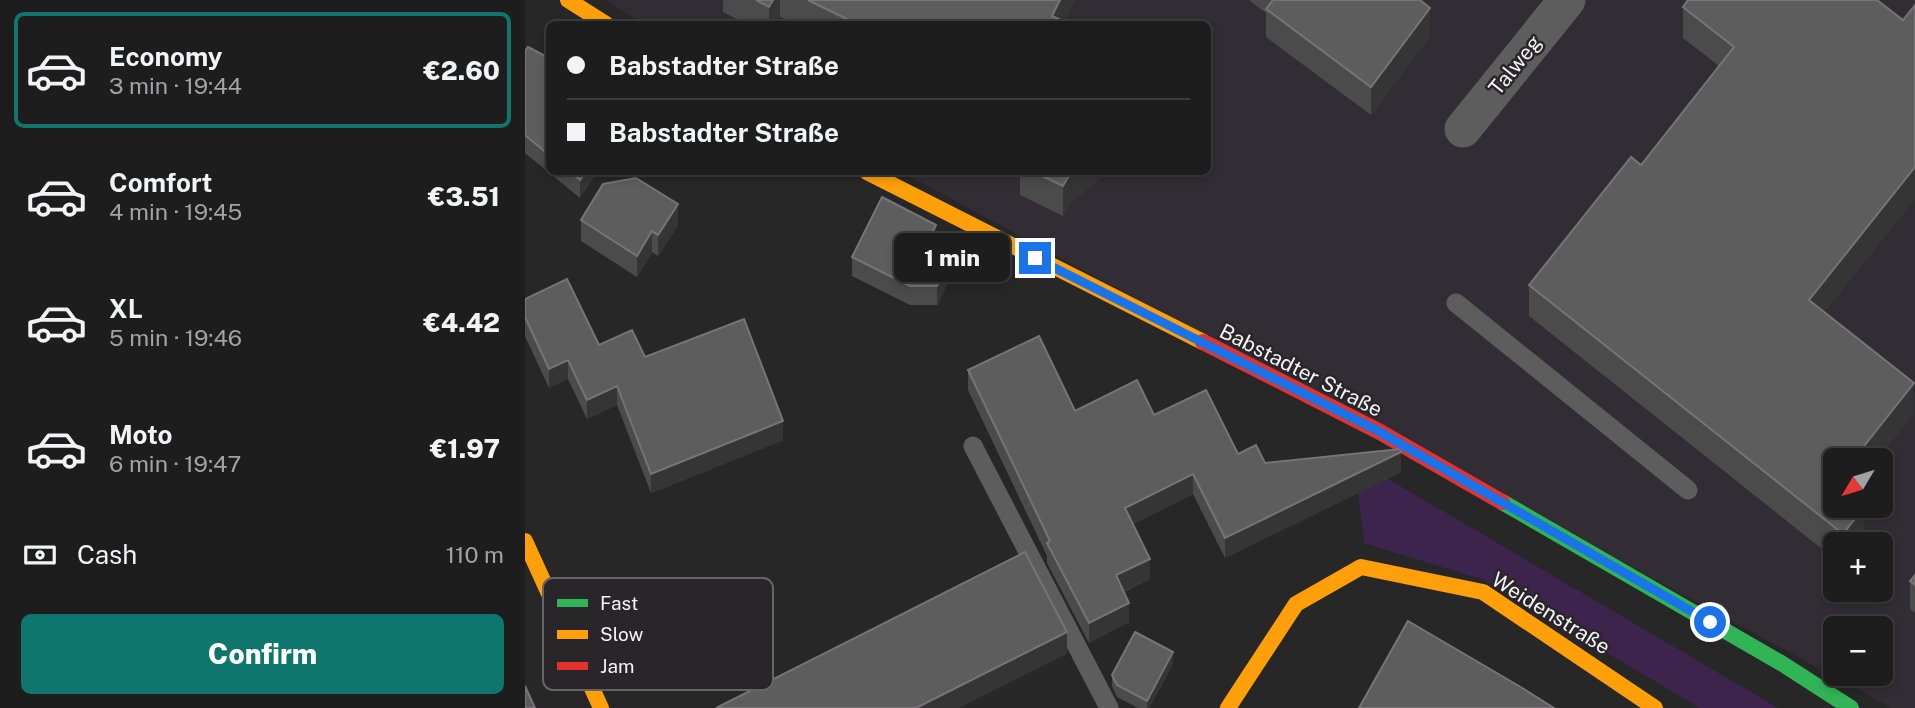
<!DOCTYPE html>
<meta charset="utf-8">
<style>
body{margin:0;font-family:"Public Sans",sans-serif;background:#2b2a2b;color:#f1f3f6;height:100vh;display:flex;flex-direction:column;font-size:26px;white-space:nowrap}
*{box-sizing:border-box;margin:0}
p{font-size:23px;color:#a1a2a4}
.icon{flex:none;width:38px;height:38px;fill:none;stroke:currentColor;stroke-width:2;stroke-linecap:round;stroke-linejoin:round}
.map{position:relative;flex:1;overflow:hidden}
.panel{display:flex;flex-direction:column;background:#1e1d1e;width:525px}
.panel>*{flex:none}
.guide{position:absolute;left:21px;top:21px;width:665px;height:154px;border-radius:10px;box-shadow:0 4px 10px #0003,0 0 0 2px #3c3b3c;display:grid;align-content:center;height:154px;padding:0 21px;background:#1e1d1e}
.needle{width:46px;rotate:232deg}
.tools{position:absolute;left:1298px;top:448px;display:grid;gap:14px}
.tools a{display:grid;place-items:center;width:70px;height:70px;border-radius:10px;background:#1e1d1e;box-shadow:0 4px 10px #0003,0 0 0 2px #3c3b3c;font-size:35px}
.end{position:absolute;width:32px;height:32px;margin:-16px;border:9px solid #1a73e8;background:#fff;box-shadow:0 0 0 4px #fff}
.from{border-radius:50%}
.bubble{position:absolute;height:49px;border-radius:10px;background:#1e1d1e;box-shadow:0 4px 10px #0003,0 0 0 2px #3c3b3c;font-size:23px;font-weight:800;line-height:49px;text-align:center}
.guide b{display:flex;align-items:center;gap:24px;height:66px;font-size:26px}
.guide b+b{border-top:2px solid #3c3b3c}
.guide i{width:18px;height:18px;background:#f1f3f6}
ul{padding:12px 0 0;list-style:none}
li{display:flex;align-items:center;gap:21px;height:116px;margin:0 14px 10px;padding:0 7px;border:4px solid transparent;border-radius:10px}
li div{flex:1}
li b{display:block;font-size:26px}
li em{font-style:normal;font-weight:800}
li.current{border-color:#0f766e}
li>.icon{width:63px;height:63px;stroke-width:1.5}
.pay{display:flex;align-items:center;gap:18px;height:77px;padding:0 21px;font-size:26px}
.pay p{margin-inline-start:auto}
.action{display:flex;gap:14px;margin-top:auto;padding:14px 21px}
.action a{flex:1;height:80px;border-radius:10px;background:#0f766e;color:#fff;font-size:28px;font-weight:800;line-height:80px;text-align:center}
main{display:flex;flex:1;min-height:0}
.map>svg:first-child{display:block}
.built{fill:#322d35;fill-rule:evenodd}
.green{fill:#3d244d}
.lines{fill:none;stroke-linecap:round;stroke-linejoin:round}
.lane{stroke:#5e5d5e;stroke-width:19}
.street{stroke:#5e5d5e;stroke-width:37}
.fast{stroke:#30b455;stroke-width:16}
.slow{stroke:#ff9f0a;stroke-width:16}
.jam{stroke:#e5322d;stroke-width:16}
.wall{fill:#4c4b4c}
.shaded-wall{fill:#363536}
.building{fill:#5e5d5e;stroke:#767476;stroke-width:2}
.route{stroke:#1a73e8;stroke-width:9}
.labels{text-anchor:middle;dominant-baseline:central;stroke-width:5;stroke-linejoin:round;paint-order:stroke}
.street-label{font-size:21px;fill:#f5f3f6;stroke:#282629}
.key{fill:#282629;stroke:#666466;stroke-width:2}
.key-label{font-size:19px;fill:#f5f3f6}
</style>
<main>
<section class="panel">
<ul>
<li class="current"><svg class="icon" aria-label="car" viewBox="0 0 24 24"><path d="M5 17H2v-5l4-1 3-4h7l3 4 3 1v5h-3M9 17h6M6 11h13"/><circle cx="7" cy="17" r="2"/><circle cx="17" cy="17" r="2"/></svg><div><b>Economy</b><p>3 min · 19:44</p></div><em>€2.60</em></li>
<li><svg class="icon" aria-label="car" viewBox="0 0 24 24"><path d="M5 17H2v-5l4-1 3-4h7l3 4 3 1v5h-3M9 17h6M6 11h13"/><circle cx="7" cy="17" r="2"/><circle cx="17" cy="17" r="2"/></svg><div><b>Comfort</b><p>4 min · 19:45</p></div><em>€3.51</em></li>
<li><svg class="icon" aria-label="car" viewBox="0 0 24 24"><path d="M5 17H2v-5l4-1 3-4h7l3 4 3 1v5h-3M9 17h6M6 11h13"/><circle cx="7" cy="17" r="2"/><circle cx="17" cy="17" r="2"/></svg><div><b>XL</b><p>5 min · 19:46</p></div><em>€4.42</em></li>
<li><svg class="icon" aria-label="car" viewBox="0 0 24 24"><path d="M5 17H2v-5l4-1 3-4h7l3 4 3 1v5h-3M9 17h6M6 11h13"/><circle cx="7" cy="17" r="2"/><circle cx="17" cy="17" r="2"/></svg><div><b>Moto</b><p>6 min · 19:47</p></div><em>€1.97</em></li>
</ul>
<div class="pay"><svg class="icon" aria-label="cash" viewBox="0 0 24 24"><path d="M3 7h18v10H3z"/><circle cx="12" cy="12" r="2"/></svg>Cash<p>110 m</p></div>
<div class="action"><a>Confirm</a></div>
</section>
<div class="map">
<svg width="1390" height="708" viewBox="0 0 1390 708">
<rect width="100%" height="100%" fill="#282728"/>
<path class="built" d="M80 0H1390V708H1367L377 172H682V24H119ZM1311 460H1356V506H1311ZM1311 544H1356V590H1311ZM1311 628H1356V674H1311Z"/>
<path class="green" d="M843 467 1253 708H1175L959 580 839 543 832 481Z"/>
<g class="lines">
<g class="lane">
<path d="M931 303 1163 490"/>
<path d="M448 446 584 708"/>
</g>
<path class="street" d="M938 129 1042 0"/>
<path class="fast" d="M977 502 1256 663 1326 708"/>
<g class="slow">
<path d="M43 0 81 24"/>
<path d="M342 172 678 342"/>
<path d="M0 541 76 708"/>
<path d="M703 708 771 604 836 567 958 592 1130 708"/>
</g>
<path class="jam" d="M678 342 855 432 977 502"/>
</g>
<g class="wall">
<path d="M198 0H550L539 22 544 24H271L255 17 251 24H221L198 12Z"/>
<path d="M724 0H895L905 36 846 115 741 37V13Z"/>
<path d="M1390 5V198L1299 312 1389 414 1311 460 1339 538 1334 544H1311V560L1004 316V285L1116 165 1194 66 1158 38V7L1378 20Z"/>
<path d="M0 51 22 57 24 53V172H72L55 198 0 153Z"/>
<path d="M495 172H575V178L545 203 538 216 495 195Z"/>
<path d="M56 220 153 225 133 256 127 252 112 277 56 241Z"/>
<path d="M411 243 429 270 412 305H385L327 276V257Z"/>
<path d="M0 299 74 345 120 357 258 440 126 493 92 405 62 419 43 379 24 388 0 336Z"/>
<path d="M443 370 550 411 629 415 713 454 740 463 876 472 700 558 668 494 608 524 625 579 599 592 604 622 564 643 522 563V556L443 390Z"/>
<path d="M1390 575V613L1385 609V581Z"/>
<path d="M648 664 624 708H613L592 697 587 686V675Z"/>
</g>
<g class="shaded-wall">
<path d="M248 0H255V17L251 24H244V7Z"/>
<path d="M535 0H550L538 24 527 16Z"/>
<path d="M905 8V36L846 115V87Z"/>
<path d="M1390 167V198L1284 331V300Z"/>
<path d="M60 172H72L55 198V180Z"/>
<path d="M546 172H575V178L545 203 538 216V186Z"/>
<path d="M153 204V225L133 256V235Z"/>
<path d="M411 225V243L404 239Z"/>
<path d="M127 231V252L112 277V256Z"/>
<path d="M429 251V270L412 305V286Z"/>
<path d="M43 360V379L24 388V369Z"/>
<path d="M1389 383V414L1352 460H1328Z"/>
<path d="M92 386V405L62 419V400Z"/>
<path d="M258 421V440L126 493V474Z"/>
<path d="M876 452V472L700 558V538Z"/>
<path d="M668 474V494L600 528V508Z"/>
<path d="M1339 507V538L1334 544H1318V534Z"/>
<path d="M625 559V579L591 595V575Z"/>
<path d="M604 603V622L564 643V623Z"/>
<path d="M542 632V654L434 708H391Z"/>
<path d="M648 652V664L624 708H622V701Z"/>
</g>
<g class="building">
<path d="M231 0H248L244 7Z"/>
<path d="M283 0H535L527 16 544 24H332Z"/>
<path d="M748 0H895L905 8 846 87 741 9Z"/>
<path d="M1163 0H1352L1378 20 1390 5V167L1284 300 1389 383 1328 460H1311V481L1309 483 1311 485V506H1338L1339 507 1318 534 1004 285 1106 157 1116 165 1209 47 1158 7Z"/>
<path d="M45 20 51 24H42Z"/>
<path d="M3 47 22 57 24 53V155L0 135V51Z"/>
<path d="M45 172H60L55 180Z"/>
<path d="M509 172H546L538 186Z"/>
<path d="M111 178 153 204 133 235 127 231 112 256 56 220 78 184Z"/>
<path d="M357 197 411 225 404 239 429 251 412 286H385L327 257Z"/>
<path d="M42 279 74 345 107 330 120 357 219 319 258 421 126 474 92 386 62 400 43 360 24 369 0 317V299Z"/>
<path d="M514 336 550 411 612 380 629 415 681 390 713 454 731 445 740 463 875 449 876 452 700 538 668 474 600 508 625 559 591 575 604 603 564 623 522 543 525 541 443 370Z"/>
<path d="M500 552 542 632 391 708H191Z"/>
<path d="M1390 575V585L1385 581Z"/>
<path d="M883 621 994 686 1029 708H834Z"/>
<path d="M610 632 648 652 622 701 592 685 587 675Z"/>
<path d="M0 686 10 708H0Z"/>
</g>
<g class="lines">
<path class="route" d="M510 258 855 432 1185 622"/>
</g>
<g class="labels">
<g class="street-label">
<text transform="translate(990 65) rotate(-51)">Talweg</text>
<text transform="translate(776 370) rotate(27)">Babstadter Straße</text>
<text transform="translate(1026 613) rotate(32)">Weidenstraße</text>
</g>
</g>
<rect x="18" y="578" width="230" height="112" rx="10" class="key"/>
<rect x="32" y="599" width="31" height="8" fill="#30b455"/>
<rect x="32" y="630" width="31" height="9" fill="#ff9f0a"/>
<rect x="32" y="662" width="31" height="8" fill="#e5322d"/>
<g class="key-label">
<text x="75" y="610">Fast</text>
<text x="75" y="641">Slow</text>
<text x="75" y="673">Jam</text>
</g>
</svg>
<div class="tools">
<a><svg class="needle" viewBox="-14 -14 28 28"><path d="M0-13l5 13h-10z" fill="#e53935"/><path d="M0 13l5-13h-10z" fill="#a1a2a4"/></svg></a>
<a>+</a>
<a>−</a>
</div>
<i class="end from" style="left:1185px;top:622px"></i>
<i class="end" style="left:510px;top:258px"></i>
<div class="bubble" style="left:369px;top:233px;width:116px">1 min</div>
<div class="guide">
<b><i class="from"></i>Babstadter Straße</b>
<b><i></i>Babstadter Straße</b>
</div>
</div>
</main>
